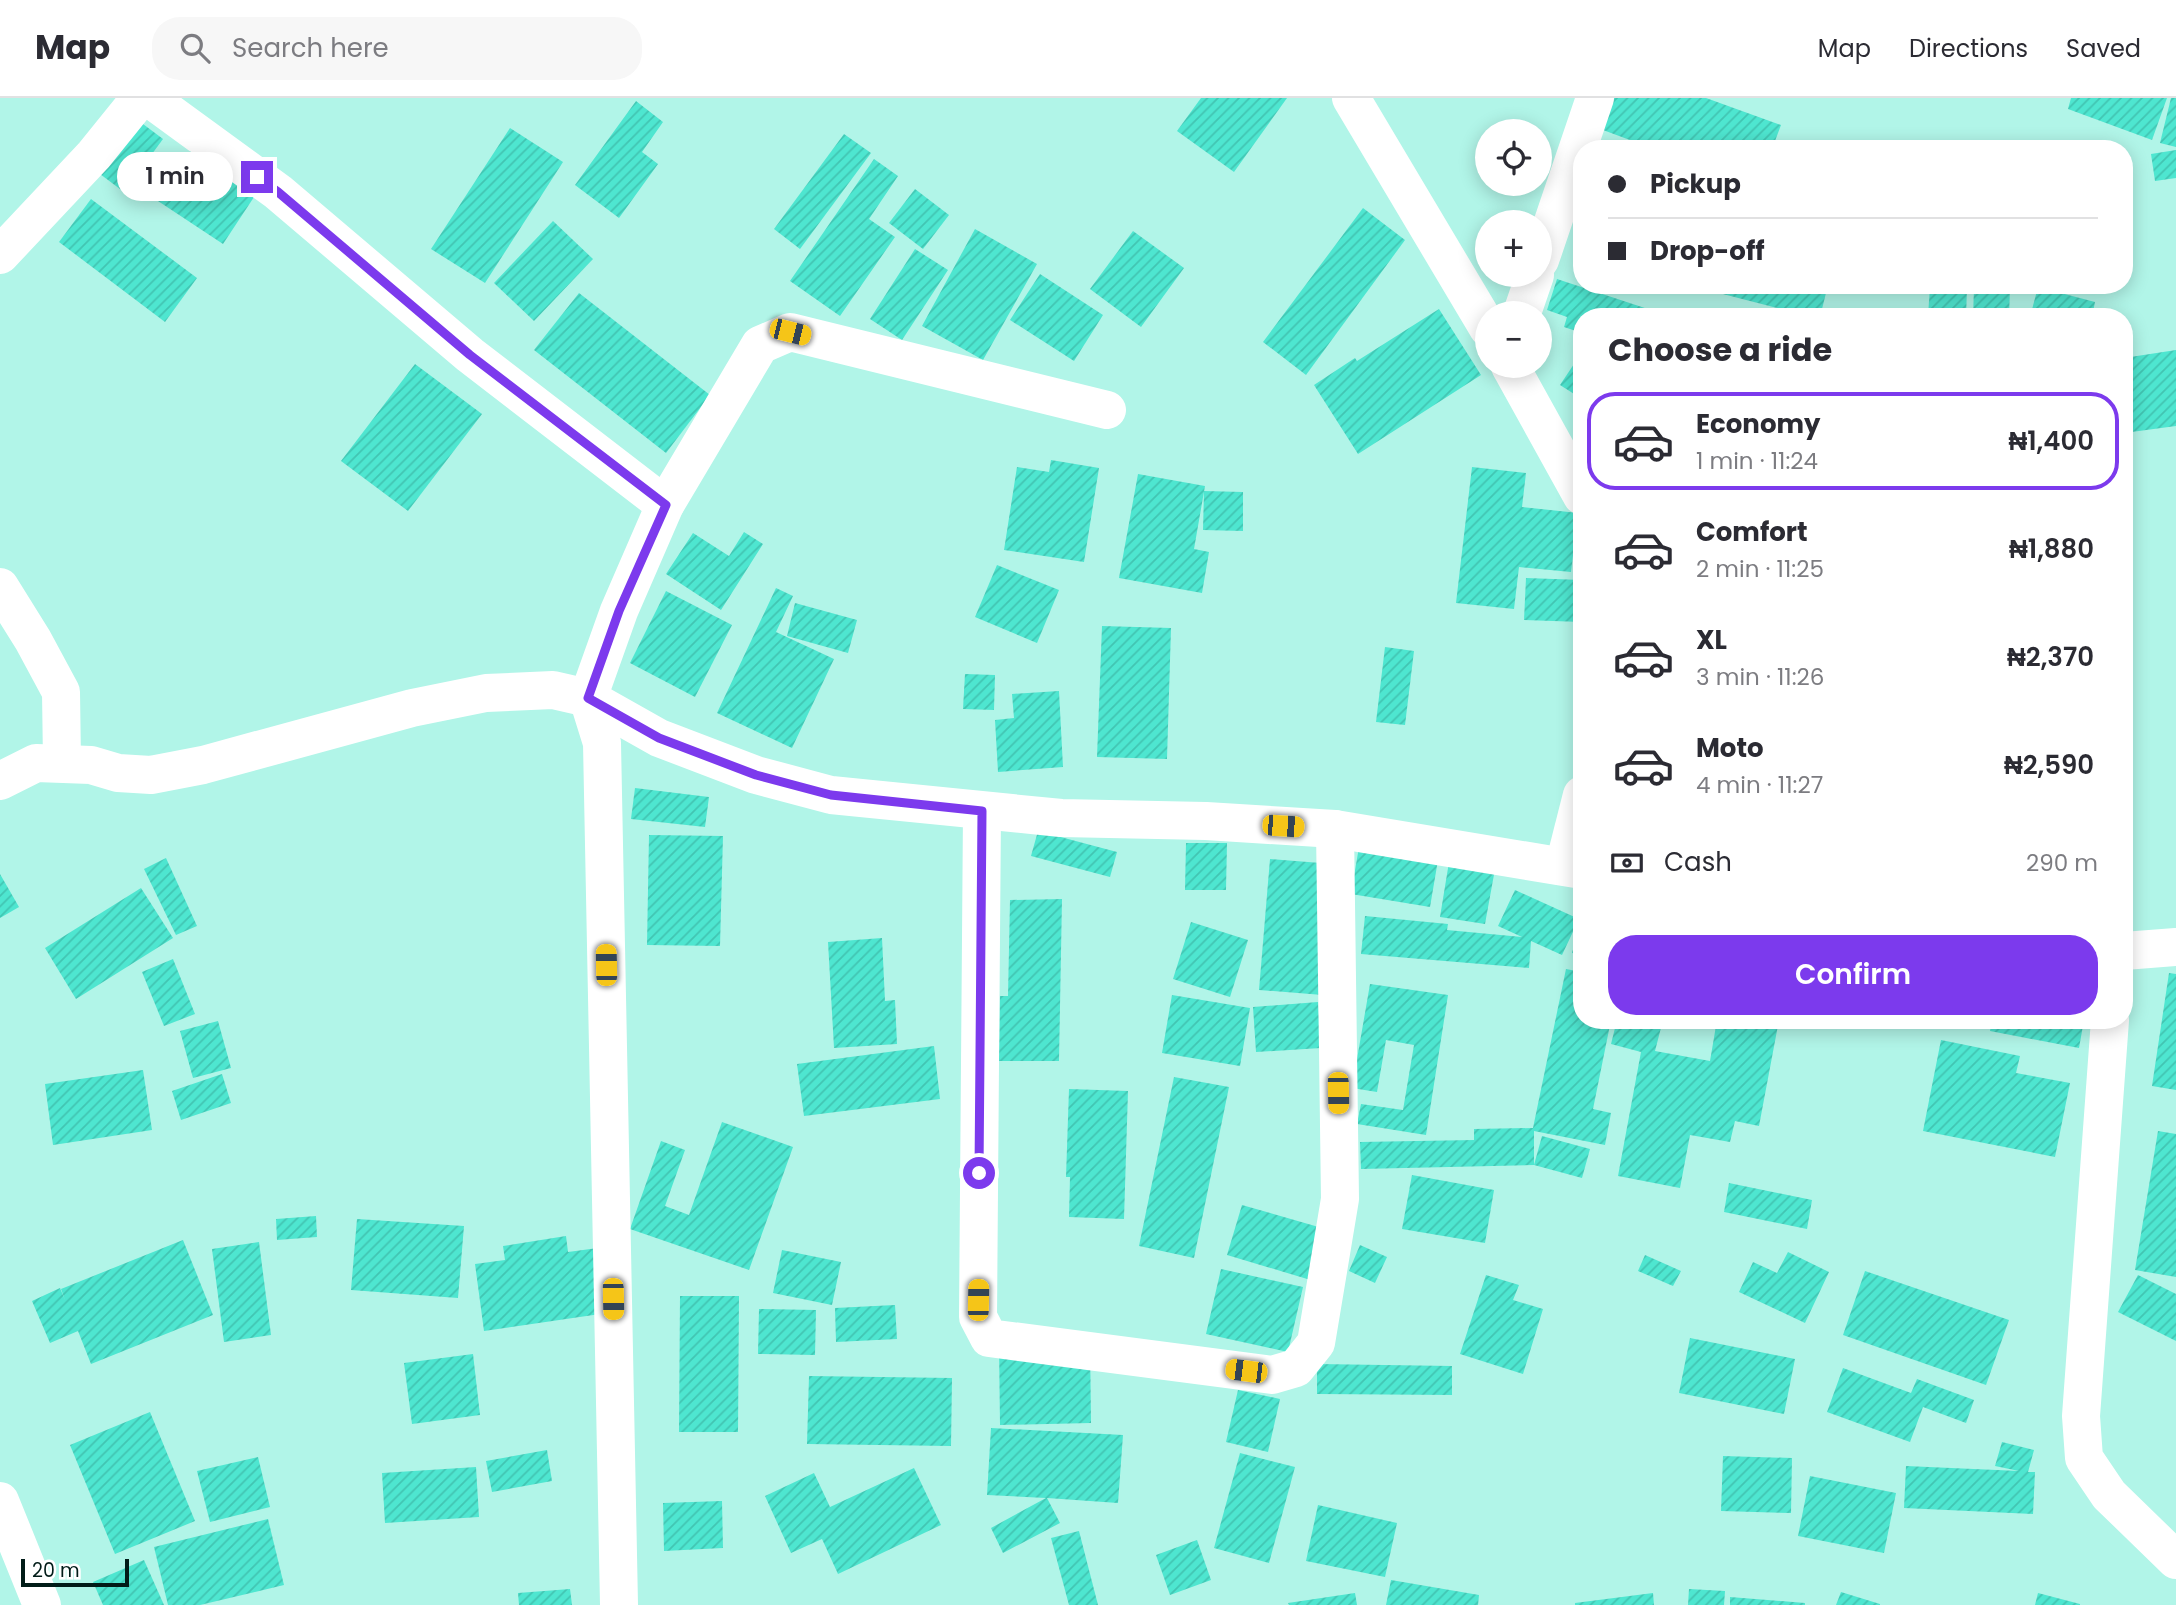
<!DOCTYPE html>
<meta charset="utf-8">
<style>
body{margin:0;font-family:Poppins,sans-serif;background:#f7f7f7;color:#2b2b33;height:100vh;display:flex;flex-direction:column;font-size:26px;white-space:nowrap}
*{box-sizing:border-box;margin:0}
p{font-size:23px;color:#7c7c81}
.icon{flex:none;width:38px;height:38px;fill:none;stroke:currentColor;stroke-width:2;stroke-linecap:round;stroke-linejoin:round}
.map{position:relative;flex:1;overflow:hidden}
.panel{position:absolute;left:1573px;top:210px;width:560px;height:721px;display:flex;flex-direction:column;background:#fff;border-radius:28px;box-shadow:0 4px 18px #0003}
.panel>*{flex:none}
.guide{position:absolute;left:1573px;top:42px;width:560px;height:154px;border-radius:28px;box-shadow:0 4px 18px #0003;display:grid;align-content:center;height:154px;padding:0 35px;background:#fff}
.buttons{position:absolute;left:1475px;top:21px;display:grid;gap:14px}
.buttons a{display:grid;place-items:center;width:77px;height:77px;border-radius:50%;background:#fff;box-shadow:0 4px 18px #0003;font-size:35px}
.scale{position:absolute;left:21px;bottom:18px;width:108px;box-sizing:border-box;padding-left:7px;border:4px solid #011c18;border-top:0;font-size:19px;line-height:24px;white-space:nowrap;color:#011c18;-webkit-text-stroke:5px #fff;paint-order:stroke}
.end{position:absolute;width:32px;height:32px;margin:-16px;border:9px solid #7c3aed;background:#fff;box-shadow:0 0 0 4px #fff}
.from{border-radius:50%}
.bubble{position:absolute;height:49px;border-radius:24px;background:#fff;box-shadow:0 4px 18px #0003;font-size:23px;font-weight:600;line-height:49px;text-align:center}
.car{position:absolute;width:21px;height:42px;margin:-21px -10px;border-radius:9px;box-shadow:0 0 5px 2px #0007;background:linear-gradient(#f5c518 24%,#345 0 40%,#f5c518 0 76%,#345 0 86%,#f5c518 0)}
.guide b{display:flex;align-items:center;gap:24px;height:66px;font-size:26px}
.guide b+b{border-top:2px solid #e1e1e2}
.guide i{width:18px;height:18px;background:#2b2b33}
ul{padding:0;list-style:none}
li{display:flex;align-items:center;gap:21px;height:98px;margin:0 14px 10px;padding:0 21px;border:4px solid transparent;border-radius:28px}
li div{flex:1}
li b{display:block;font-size:26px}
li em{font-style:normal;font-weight:600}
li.active{border-color:#7c3aed}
li>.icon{width:63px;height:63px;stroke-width:1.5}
h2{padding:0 35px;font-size:32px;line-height:84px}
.pay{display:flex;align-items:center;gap:18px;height:77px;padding:0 35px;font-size:26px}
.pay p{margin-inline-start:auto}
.button{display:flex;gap:14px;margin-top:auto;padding:14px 35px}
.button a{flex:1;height:80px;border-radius:28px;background:#7c3aed;color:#fff;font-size:28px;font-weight:600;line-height:80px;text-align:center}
header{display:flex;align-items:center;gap:42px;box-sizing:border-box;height:98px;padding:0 35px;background:#fff;border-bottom:2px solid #e1e1e2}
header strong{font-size:33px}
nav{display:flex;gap:38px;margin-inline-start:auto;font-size:24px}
.search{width:490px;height:63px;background:#f7f7f7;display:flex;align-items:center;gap:18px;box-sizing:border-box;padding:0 24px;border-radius:28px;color:#7c7c81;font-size:26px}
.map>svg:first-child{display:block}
.building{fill:url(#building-hatch)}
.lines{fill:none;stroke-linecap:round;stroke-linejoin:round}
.minor{stroke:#fff;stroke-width:38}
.route{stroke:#7c3aed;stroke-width:9}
</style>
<header>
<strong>Map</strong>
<div class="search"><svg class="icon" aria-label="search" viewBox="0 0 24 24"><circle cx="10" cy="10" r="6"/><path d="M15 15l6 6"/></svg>Search here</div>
<nav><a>Map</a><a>Directions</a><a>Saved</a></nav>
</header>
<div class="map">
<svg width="2176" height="1507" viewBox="0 0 2176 1507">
<defs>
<pattern id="building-hatch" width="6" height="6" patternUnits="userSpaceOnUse" patternTransform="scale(1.75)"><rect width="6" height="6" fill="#4ee6d0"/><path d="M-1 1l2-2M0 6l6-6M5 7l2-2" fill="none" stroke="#42c5b2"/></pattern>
</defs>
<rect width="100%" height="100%" fill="#b1f5e8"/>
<g class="building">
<path d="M1201 0H1287L1234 74 1177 33Z"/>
<path d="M1614 0H1706L1781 27 1772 51H1654L1603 32Z"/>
<path d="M2071 0H2167L2152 42 2068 11Z"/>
<path d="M2171 0H2176V49L2160 45Z"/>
<path d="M636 3 663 24 642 54 658 66 619 120 575 87Z"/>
<path d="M139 23 163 41 124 94 100 76Z"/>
<path d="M510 30 563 64 485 185 431 151Z"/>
<path d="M844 36 871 55 800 151 774 131Z"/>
<path d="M193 49 258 93 223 146 158 103Z"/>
<path d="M2176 52V80L2155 83 2151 56Z"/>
<path d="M874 61 898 78 869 121 895 139 840 218 790 183Z"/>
<path d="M915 91 949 117 923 151 889 125Z"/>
<path d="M91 101 197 180 165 224 59 144Z"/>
<path d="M1363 110 1405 142 1306 277 1263 244Z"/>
<path d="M553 123 593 161 534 223 494 185Z"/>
<path d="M975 131 1037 166 983 262 922 228Z"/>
<path d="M1133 133 1184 170 1141 229 1090 191Z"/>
<path d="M915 151 948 172 902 242 870 221Z"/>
<path d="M1040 176 1103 217 1074 263 1010 222Z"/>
<path d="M1557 181 1669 218V219H1582V235L1564 229 1567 219 1547 212Z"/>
<path d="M1688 187H1828L1820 219H1812Z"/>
<path d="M1930 188 1967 190 1966 219H1928Z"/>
<path d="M2038 189 2095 204 2092 219H2030Z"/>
<path d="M1974 190 2010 191 2009 219H1973Z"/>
<path d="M579 195 710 297 666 355 534 252Z"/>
<path d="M1439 211 1481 277 1358 356 1314 287 1355 260 1357 263Z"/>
<path d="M2176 252V328L2124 335V260Z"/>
<path d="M1582 254V301L1560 287Z"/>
<path d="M415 266 482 316 408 413 341 363Z"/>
<path d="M1051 362 1099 370 1084 464 1004 452 1017 369 1049 374Z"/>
<path d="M1472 369 1526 375 1522 409 1578 415 1571 474 1519 469 1514 511 1456 505Z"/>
<path d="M1138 376 1205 388 1194 451 1209 454 1202 495 1119 480Z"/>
<path d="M1204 393 1243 394V433L1203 432Z"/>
<path d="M744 434 763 446 721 512 666 476 693 435 729 458Z"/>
<path d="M997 467 1059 492 1037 545 975 519Z"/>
<path d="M1526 480 1582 482V524L1524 522Z"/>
<path d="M776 490 793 498 776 534 834 561 792 650 717 615Z"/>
<path d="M666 493 732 527 695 599 630 565Z"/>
<path d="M795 505 857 522 848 555 787 538Z"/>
<path d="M1102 528 1171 530 1167 661 1097 659Z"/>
<path d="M1385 549 1414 553 1405 627 1376 624Z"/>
<path d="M965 576 995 577 994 612 963 611Z"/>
<path d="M1059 593 1063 669 998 674 995 622 1014 620 1012 596Z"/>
<path d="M635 690 709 699 705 729 631 721Z"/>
<path d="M1038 733 1117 754 1110 779 1031 758Z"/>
<path d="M649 737 723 738 720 848 647 847Z"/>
<path d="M1186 745H1227L1226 792H1185Z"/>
<path d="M1359 749 1438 762 1430 809 1351 796Z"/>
<path d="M166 760 197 828 176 837 144 771Z"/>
<path d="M1270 761 1346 767 1335 898 1259 892Z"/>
<path d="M1449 764 1495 771 1485 826 1440 819Z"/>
<path d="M0 776 19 809 0 820Z"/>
<path d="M141 790 173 840 76 901 45 850Z"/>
<path d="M1515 792 1579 821 1562 857 1531 843 1529 870 1361 856 1365 818 1448 826 1447 832 1522 839 1498 828Z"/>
<path d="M1062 801 1059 963H999L1000 898H1008L1010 802Z"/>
<path d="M1582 821V857L1572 855Z"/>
<path d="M1191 824 1248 842 1230 899 1173 881Z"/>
<path d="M882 840 885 903 895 902 897 946 834 950 828 844Z"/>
<path d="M173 861 195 916 164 928 142 874Z"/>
<path d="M1566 871 1582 874V922H1611L1593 1011 1611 1015 1605 1047 1534 1033V1067L1361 1071 1360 1044 1474 1042V1031L1533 1030Z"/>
<path d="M2169 875 2176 876V992L2152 988Z"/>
<path d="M1370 886 1448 897 1426 1037 1357 1026 1361 1006 1403 1012 1414 947 1386 942 1377 994 1352 990Z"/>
<path d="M1172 897 1250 910 1240 968 1162 955Z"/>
<path d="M1318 904 1321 950 1256 954 1253 909Z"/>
<path d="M1617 922H1663L1655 953 1710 963 1717 922H1779L1759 1028 1735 1023 1730 1044 1690 1037 1680 1090 1618 1078 1641 954 1611 946Z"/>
<path d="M1889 922H1936L1934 931Z"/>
<path d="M1992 922H2084L2079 950 1990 933Z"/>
<path d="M218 923 231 970 193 980 180 933Z"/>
<path d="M1941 942 2020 958 2016 975 2070 985 2055 1059 1923 1033Z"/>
<path d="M934 948 940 1001 804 1018 797 966Z"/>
<path d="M143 972 152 1032 53 1047 45 986Z"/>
<path d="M222 976 231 1005 181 1022 172 993Z"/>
<path d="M1174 979 1229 989 1194 1160 1139 1148Z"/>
<path d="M1069 991 1128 993 1124 1121 1069 1119 1070 1079H1066Z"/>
<path d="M722 1024 793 1049 749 1172 630 1131 661 1043 685 1052 665 1108 689 1117Z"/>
<path d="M2158 1033 2176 1036V1179L2135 1172Z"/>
<path d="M1542 1038 1590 1051 1582 1080 1534 1067Z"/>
<path d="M1412 1077 1494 1092 1485 1145 1402 1131Z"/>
<path d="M1729 1085 1812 1102 1807 1131 1724 1114Z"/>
<path d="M1242 1107 1329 1132 1314 1183 1227 1157Z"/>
<path d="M316 1118 317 1139 277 1142 276 1121Z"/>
<path d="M357 1121 464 1128 458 1200 351 1192Z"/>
<path d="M566 1138 568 1154 598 1150 607 1215 484 1233 475 1166 505 1162 503 1148Z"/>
<path d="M183 1142 213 1217 91 1266 78 1233 50 1245 32 1203 60 1190 65 1202 61 1191Z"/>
<path d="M259 1144 271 1237 224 1244 212 1151Z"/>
<path d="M1360 1147 1387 1159 1375 1185 1349 1173Z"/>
<path d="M782 1152 841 1164 832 1207 773 1195Z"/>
<path d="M1788 1154 1829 1174 1805 1225 1739 1194 1753 1164 1777 1175Z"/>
<path d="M1645 1157 1681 1173 1673 1188 1638 1173Z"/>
<path d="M1221 1171 1303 1189 1288 1254 1206 1236Z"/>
<path d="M1865 1173 2009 1222 1986 1287 1843 1237Z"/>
<path d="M1486 1177 1519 1187 1513 1202 1543 1211 1523 1276 1460 1256Z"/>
<path d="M2138 1177 2176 1196V1243L2118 1214Z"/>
<path d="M680 1198H739L738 1334H679Z"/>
<path d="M895 1207 897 1241 836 1244 835 1210Z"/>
<path d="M759 1211 816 1212 815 1257 758 1256Z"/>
<path d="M1690 1240 1795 1261 1784 1316 1679 1295Z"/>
<path d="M1090 1244 1091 1325 1000 1327 999 1246Z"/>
<path d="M473 1256 480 1317 412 1326 404 1265Z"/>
<path d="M1317 1266 1452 1268V1297L1317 1296Z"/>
<path d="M1843 1270 1911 1295 1917 1281 1974 1302 1966 1325 1923 1309 1910 1344 1827 1314Z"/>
<path d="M809 1278 952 1280 951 1348 807 1346Z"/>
<path d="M1238 1292 1280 1301 1268 1354 1226 1344Z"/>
<path d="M150 1314 195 1423 115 1456 70 1347Z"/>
<path d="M991 1330 1123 1337 1118 1405 1047 1400 1060 1425 1003 1455 991 1430 1046 1400 987 1397Z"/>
<path d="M2002 1344 2034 1352 2028 1374H2035L2033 1416 1904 1410 1906 1368 2019 1373 1995 1368Z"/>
<path d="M547 1352 552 1383 492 1394 486 1363Z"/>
<path d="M1240 1355 1295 1369 1269 1465 1214 1450Z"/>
<path d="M1723 1358 1792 1360 1791 1415 1721 1413Z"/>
<path d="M258 1359 270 1409 210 1424 197 1373Z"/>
<path d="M476 1369 479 1419 385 1425 382 1375Z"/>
<path d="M914 1370 941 1427 838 1476 822 1441 791 1455 765 1398 814 1375 830 1409Z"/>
<path d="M1810 1378 1896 1395 1884 1455 1798 1438Z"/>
<path d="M722 1403 723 1450 664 1453 663 1405Z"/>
<path d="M1318 1407 1397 1425 1385 1479 1306 1463Z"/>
<path d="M268 1421 284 1487 200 1507H168L154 1449Z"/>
<path d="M1079 1433 1098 1507H1069L1051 1440Z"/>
<path d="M1197 1442 1211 1482 1170 1497 1156 1457Z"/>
<path d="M144 1462 164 1507H103L93 1484Z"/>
<path d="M1391 1482 1479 1497 1478 1507H1386Z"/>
<path d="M570 1491 572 1507H519L518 1495Z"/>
<path d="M1689 1491 1725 1493 1724 1507H1688Z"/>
<path d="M1841 1494 1880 1506V1507H1836Z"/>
<path d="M1355 1495 1357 1507H1289L1288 1505Z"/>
<path d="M1653 1495 1654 1507H1575V1505Z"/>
<path d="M2038 1495 2080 1506V1507H2035Z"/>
<path d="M1730 1499 1805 1505V1507H1730Z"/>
</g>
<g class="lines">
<g class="minor">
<path d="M149 0 278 94 470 257 665 407"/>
<path d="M1351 0 1488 230"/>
<path d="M0 157 94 57 140 0"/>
<path d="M1540 162 1595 0"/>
<path d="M1522 215 1535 177"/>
<path d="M1510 268 1582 398"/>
<path d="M0 489 33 542 61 594 62 664"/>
<path d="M0 683 36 665 91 667 118 675 151 677 203 667 412 610 486 595 553 592 588 600 659 640 756 677 831 697 1061 720 1206 723 1335 731 1582 772"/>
<path d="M982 713 978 1219 989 1240 1272 1277 1296 1270 1316 1245 1340 1101 1335 731"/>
<path d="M1564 768 1582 697"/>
<path d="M2124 853 2176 849"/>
<path d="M2110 922 2081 1318 2084 1360 2109 1397 2176 1462"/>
<path d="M0 1403 42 1507"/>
<path d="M619 1507 602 645 588 600 619 513 665 407 760 247 790 234 1107 312"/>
</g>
</g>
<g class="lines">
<path class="route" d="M257 79 278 94 470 257 666 407 619 513 588 600 659 640 756 677 831 697 982 713 979 1075"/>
</g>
</svg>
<div class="buttons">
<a><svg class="icon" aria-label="locate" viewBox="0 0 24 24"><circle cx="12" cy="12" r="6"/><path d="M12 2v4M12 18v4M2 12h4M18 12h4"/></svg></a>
<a>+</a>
<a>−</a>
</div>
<div class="scale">20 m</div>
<i class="end from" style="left:979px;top:1075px"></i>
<i class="end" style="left:257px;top:79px"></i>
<div class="bubble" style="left:117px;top:54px;width:116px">1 min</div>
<i class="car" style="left:790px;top:234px;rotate:104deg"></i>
<i class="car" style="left:1283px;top:728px;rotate:94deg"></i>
<i class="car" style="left:606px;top:867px;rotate:359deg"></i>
<i class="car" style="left:1338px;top:995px;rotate:179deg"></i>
<i class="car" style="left:613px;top:1201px;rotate:179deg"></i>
<i class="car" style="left:978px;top:1202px;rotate:1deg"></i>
<i class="car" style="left:1246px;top:1273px;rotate:277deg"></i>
<div class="guide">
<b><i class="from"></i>Pickup</b>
<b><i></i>Drop-off</b>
</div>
<section class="panel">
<h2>Choose a ride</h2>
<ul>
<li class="active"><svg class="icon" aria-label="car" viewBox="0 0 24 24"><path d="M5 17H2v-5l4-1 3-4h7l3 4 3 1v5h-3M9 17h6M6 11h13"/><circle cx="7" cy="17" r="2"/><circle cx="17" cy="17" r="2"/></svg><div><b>Economy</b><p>1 min · 11:24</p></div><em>₦1,400</em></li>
<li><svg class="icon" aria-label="car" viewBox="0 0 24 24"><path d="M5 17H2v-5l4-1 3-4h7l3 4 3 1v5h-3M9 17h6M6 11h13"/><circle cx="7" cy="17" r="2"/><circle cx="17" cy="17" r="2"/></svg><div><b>Comfort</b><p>2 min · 11:25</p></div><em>₦1,880</em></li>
<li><svg class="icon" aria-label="car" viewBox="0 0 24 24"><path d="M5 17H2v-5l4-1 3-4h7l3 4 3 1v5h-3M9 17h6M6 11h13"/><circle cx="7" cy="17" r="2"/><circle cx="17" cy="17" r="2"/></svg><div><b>XL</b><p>3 min · 11:26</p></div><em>₦2,370</em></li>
<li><svg class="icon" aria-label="car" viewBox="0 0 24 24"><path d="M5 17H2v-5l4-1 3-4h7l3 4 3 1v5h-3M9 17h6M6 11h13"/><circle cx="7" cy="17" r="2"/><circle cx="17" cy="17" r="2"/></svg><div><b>Moto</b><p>4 min · 11:27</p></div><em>₦2,590</em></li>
</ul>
<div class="pay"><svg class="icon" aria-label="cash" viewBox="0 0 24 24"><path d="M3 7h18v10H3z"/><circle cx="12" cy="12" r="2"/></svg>Cash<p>290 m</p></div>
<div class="button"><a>Confirm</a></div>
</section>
</div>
